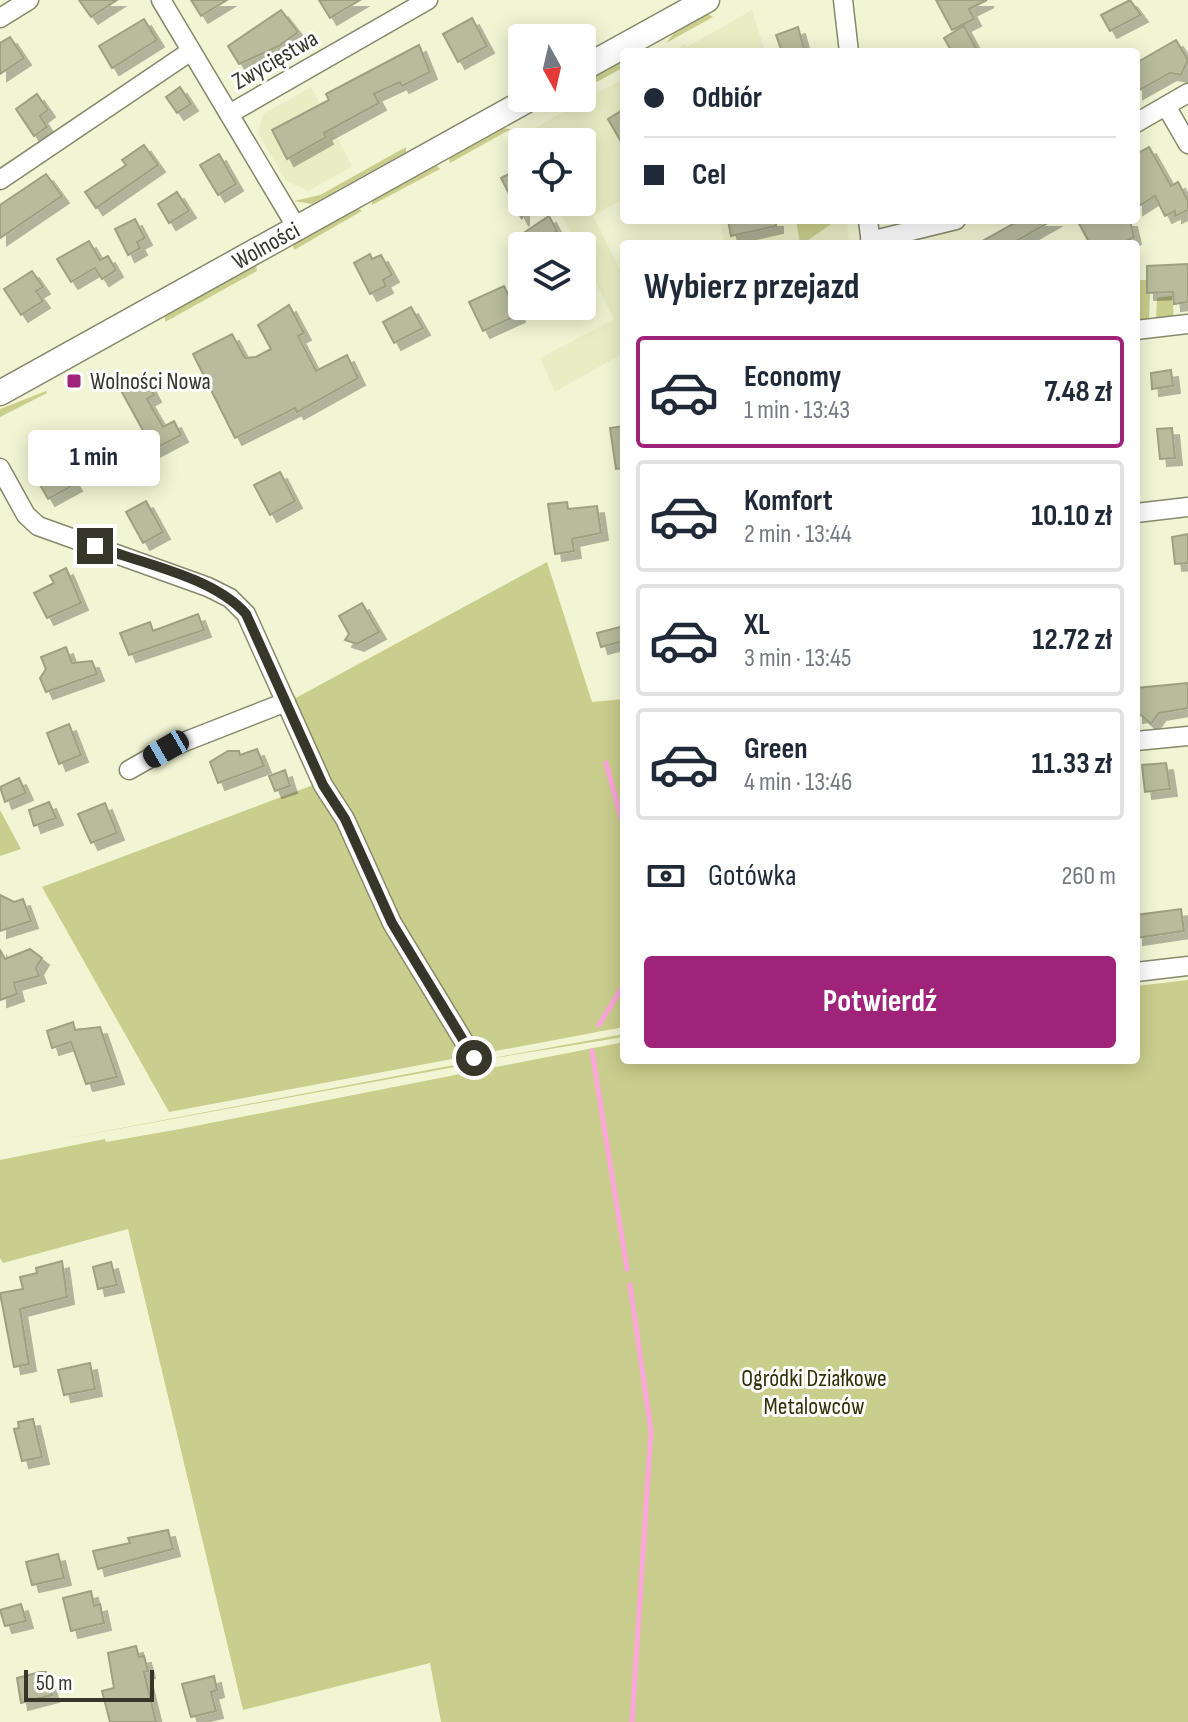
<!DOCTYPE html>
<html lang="pl">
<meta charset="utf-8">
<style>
body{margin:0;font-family:"Sofia Sans Condensed",sans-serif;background:#f2f2f3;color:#1f2937;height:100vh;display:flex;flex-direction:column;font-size:30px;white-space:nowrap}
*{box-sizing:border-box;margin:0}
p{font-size:26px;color:#747a83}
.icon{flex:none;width:44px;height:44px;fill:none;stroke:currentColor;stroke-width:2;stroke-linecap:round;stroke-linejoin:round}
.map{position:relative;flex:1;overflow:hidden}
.drawer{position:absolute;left:620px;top:240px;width:520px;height:824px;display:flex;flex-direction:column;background:#fff;border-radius:8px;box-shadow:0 4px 20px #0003}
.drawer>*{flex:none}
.guide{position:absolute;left:620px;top:48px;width:520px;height:176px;border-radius:8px;box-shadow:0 4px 20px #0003;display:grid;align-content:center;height:176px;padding:0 24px;background:#fff}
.needle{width:52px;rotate:172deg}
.fabs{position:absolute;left:508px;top:24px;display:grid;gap:16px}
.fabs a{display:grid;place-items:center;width:88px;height:88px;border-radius:8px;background:#fff;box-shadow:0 4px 20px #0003;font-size:40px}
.scale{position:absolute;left:24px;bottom:20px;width:130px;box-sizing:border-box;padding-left:8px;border:4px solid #36362a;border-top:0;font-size:22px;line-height:28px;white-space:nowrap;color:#36362a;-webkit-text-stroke:6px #fff;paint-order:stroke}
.end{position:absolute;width:36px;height:36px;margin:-18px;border:10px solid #36362a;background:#fff;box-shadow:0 0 0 4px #fff}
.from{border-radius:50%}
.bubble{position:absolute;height:56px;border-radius:8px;background:#fff;box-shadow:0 4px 20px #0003;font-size:26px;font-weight:700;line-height:56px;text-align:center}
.car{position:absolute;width:24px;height:48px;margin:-24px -12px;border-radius:10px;box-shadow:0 0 6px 2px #0007;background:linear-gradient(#222 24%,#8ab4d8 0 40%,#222 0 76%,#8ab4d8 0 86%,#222 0)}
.guide b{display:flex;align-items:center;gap:28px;height:76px;font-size:30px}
.guide b+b{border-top:2px solid #e0e1e3}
.guide i{width:20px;height:20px;background:#1f2937}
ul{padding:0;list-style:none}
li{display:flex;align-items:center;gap:24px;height:112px;margin:0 16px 12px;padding:0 8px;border:4px solid #e0e1e3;border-radius:8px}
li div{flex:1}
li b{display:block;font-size:30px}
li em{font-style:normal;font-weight:700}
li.active{border-color:#9e2379}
li>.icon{width:72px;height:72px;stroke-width:1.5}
h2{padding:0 24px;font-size:36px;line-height:96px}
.pay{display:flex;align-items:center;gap:20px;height:88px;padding:0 24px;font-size:30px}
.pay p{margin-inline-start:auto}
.action{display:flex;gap:16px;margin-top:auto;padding:16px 24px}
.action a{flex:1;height:92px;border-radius:8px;background:#9e2379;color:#fff;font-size:32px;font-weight:700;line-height:92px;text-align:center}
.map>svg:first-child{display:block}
.built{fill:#eaedc4}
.green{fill:#cace8c}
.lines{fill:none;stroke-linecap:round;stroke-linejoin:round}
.stream{stroke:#fca6da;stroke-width:5}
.building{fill:#b9bb9c;stroke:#9ea082;stroke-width:2;filter:url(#shadow)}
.street-casing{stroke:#87896c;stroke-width:21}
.secondary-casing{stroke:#87896c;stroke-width:27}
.street{stroke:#fff;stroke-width:18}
.secondary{stroke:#fff;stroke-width:24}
.route{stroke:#36362a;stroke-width:10}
.poi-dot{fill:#9e2379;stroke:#fff;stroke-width:3}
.labels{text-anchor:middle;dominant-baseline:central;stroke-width:6;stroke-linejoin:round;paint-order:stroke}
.street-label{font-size:24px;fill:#36362a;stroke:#fff}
.poi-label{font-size:24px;fill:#36362a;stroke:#fff;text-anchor:start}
.park-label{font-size:24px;fill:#2f3005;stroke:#fff}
</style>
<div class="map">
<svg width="1188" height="1722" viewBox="0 0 1188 1722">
<defs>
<filter id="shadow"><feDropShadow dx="7" dy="7" stdDeviation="0" flood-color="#0004"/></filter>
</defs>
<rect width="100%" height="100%" fill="#f2f5d4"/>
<g class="built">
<path d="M752 10 765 52H671L685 44 687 47Z"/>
<path d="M624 78V198L593 216 624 277V353L555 392 540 358 614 319 582 256V246H577L555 202H582V142H522L519 137Z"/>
<path d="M311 87 352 166 309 191 286 181 258 133 263 114Z"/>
<path d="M720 220H796L803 243 837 220H847L849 244H724Z"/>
</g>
<g class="green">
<path d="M708 14 713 17 666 43 675 32Z"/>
<path d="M624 61V67L582 90V84Z"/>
<path d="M503 128 511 129 450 163 449 157Z"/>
<path d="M406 147V152L312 204 294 201 320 195Z"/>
<path d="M436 165 440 169 372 205V201Z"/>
<path d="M358 208 362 211 294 250 293 244Z"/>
<path d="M796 220H837L804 243H800Z"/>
<path d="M256 265 257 271 165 322V315Z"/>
<path d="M1140 280H1148L1147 293H1150L1149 319 1139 320Z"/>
<path d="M1172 296 1174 317 1156 319 1157 298Z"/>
<path d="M46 391 47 393 0 417V409Z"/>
<path d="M547 562 592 702 624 699V1027L169 1112 42 887 329 779 292 700Z"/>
<path d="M0 810 21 849 0 856Z"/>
<path d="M1188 980V1722H441L430 1663 243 1710 128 1229 3 1263 0 1258V1160L105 1139 106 1142 180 1129 624 1042V1060H1136V986Z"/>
<path d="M624 1034V1037L482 1060Z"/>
<path d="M470 1062 471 1064 53 1141Z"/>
</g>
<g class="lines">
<g class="stream">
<path d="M606 763 624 828"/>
<path d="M599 1025 624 984"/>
<path d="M592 1051 627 1269"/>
<path d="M630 1285 651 1431 632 1722"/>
</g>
</g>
<g class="building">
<path d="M79 0H117L91 17Z"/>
<path d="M191 0H227L201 16Z"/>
<path d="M319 0H360L330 18Z"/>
<path d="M936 0H987L969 9 974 19 952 30Z"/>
<path d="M1130 0 1141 15 1110 31 1101 15Z"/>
<path d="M281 10 298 32 279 46 239 64 228 46Z"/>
<path d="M472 18 487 46 458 62 443 34Z"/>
<path d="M144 19 157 40 112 68 99 46Z"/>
<path d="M964 26 978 52H952L944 38Z"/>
<path d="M798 27 805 52H782L776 35Z"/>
<path d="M10 37 24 58 0 74V43Z"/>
<path d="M1176 40 1188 60 1181 75 1170 73 1136 92V63Z"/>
<path d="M419 45 430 72 402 86 400 82 374 94 379 103 324 133 326 137 287 159 272 130 329 100 326 94Z"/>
<path d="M180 87 191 104 177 113 166 97Z"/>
<path d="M37 94 48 110 40 116 47 127 34 136 16 109Z"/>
<path d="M624 109V147L608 119Z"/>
<path d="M144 145 158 165 96 208 85 192 126 165 122 160Z"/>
<path d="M1149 147 1171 186 1178 182 1188 201V210L1175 216V211L1165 216 1155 196 1136 208V154Z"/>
<path d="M219 154 236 184 218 195 200 165Z"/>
<path d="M522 167V219L501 178Z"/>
<path d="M46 174 62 196 0 238V205Z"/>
<path d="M177 192 189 211 169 223 158 204Z"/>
<path d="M549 216 557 231 538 242 540 246H524L519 236Z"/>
<path d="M135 219 145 238 137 242 140 248 128 255 115 229Z"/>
<path d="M728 220H776V226L731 236Z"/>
<path d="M1020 220H1053L1011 244H977Z"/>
<path d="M1077 220H1130L1134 237 1121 244H1090Z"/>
<path d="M89 241 100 260 108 256 116 270 102 279 95 268 71 282 57 259Z"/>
<path d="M370 254 372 259 381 255 392 275 383 280 386 286 370 294 354 263Z"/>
<path d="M1188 264V302L1174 304 1173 292 1147 293V266Z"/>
<path d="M32 271 43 287 36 291 43 301 21 315 4 289Z"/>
<path d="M504 286 518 315 483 331 469 302Z"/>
<path d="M289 305 304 333 298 336 316 371 347 355 358 378 297 412 295 408 235 438 193 354 232 334 245 358 256 357 271 349 258 325Z"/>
<path d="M411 307 423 328 394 343 383 322Z"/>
<path d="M1171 370 1173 386 1152 389 1151 373Z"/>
<path d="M143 374 154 395 147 399 163 427 174 421 181 435 145 454 138 441 146 436 119 387Z"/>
<path d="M624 426V468L616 469 610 428Z"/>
<path d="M1172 428 1175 458 1160 459 1157 429Z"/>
<path d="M62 461 75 484 48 499 35 476Z"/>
<path d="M280 472 295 501 270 515 254 485Z"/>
<path d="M146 501 163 532 143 543 126 512Z"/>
<path d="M567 502 568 509 597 506 601 533 572 539 574 551 555 554 548 504Z"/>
<path d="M1188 534V563L1175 564 1172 537Z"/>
<path d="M66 568 81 603 47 618 34 593 54 583 50 576Z"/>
<path d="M362 603 379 632 357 644 345 640 349 634 339 616Z"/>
<path d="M198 614 204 630 129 655 120 633 150 622 153 631Z"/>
<path d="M624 626V641L601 647 597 633Z"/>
<path d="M66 647 72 663 92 661 97 674 46 692 40 678 46 669 41 657Z"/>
<path d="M1188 683V708L1159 713 1151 724 1141 715 1136 716V688Z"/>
<path d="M69 724 81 755 59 764 47 733Z"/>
<path d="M257 749 264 766 218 783 210 762 228 751H239L240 755Z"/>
<path d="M1166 763 1170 789 1145 792 1142 765Z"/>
<path d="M285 770 290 786 275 791 269 776Z"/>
<path d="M19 778 26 793 5 802 0 787Z"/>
<path d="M49 802 56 818 34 826 29 810Z"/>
<path d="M105 803 117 833 91 843 78 814Z"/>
<path d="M0 895 14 902 23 899 31 921 0 931Z"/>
<path d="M1181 909 1184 931 1136 938V915Z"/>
<path d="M30 949 42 958 36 968 39 976 14 983 17 994 0 1000V950L5 959Z"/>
<path d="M73 1022 75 1030 100 1027 117 1077 86 1084 71 1042 52 1048 47 1031Z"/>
<path d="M62 1261 67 1297 20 1309 29 1364 14 1367 0 1293 23 1289 20 1277 37 1273 36 1268Z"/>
<path d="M111 1262 117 1285 98 1289 93 1267Z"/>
<path d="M90 1363 95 1389 64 1395 58 1370Z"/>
<path d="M33 1419 42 1457 22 1461 14 1429 19 1428 18 1422Z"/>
<path d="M168 1530 173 1549 98 1569 93 1551 130 1543 128 1538Z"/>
<path d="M58 1554 64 1578 32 1585 26 1562Z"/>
<path d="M91 1591 94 1606 100 1604 104 1623 71 1631 63 1598Z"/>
<path d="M21 1604 26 1621 5 1626 0 1610Z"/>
<path d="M136 1646 139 1657 144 1656 148 1671 144 1672 156 1722H110L102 1691 114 1688 108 1653Z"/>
<path d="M40 1672H46L52 1695 21 1703 17 1678Z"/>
<path d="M214 1676 217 1690 211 1692 216 1711 191 1717 182 1684Z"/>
</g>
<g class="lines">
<g class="street-casing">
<g id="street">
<path d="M161 0 297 228"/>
<path d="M843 0 849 52"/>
<path d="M0 18 29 0"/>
<path d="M1166 106 1188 144"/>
<path d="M229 114 428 0"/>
<path d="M1136 123 1188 93"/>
<path d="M0 180 191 51"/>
<path d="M868 220 871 244"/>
<path d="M870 241 956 220"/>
<path d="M1136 330 1188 324"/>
<path d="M0 468 26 515 38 526 208 587 230 598 246 614 323 785 345 819 392 923 474 1058"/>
<path d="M1136 513 1188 507"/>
<path d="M1136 741 1188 736"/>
<path d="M129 770 166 749 286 702"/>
<path d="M1136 972 1188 966"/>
</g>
</g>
<g class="secondary-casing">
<g id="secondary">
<path d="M582 69 707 0"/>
<path id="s1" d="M0 393 531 98"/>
</g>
</g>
<use href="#street" class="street"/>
<use href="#secondary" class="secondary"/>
</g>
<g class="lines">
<path class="route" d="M95 546C141 563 214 577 246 614L323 785 345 819 392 923 474 1058"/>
</g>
<rect class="poi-dot" x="66" y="373" width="16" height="16" rx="4"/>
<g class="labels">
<g class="street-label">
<text transform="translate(275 60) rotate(-30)">Zwycięstwa</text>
<text stroke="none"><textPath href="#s1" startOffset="304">Wolności</textPath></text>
</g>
<g class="poi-label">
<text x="90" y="381">Wolności Nowa</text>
</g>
<g class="park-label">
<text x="814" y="1378">Ogródki Działkowe<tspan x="814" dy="28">Metalowców</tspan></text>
</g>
</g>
</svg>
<div class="fabs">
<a><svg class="needle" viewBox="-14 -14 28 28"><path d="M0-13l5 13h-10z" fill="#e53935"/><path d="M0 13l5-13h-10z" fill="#747a83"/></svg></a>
<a><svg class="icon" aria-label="locate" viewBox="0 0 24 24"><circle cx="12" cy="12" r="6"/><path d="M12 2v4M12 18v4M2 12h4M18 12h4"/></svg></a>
<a><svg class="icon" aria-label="layers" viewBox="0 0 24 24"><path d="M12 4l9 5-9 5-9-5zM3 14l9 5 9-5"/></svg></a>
</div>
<div class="scale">50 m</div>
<i class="end from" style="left:474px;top:1058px"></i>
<i class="end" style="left:95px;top:546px"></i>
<div class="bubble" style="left:28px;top:430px;width:132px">1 min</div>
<i class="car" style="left:166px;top:749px;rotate:240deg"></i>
<div class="guide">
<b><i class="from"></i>Odbiór</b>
<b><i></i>Cel</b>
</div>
<section class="drawer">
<h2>Wybierz przejazd</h2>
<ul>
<li class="active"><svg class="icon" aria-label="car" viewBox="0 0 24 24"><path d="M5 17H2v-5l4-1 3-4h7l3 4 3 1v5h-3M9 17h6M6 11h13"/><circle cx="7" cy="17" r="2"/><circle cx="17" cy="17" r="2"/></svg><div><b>Economy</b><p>1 min · 13:43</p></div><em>7.48 zł</em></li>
<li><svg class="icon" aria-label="car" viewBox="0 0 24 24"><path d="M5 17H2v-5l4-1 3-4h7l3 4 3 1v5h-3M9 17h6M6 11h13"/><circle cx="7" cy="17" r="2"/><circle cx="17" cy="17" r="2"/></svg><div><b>Komfort</b><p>2 min · 13:44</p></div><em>10.10 zł</em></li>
<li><svg class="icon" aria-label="car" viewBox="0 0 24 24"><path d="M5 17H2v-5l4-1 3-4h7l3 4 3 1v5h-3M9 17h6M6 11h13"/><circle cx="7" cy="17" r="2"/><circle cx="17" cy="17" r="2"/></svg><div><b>XL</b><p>3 min · 13:45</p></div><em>12.72 zł</em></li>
<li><svg class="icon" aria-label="car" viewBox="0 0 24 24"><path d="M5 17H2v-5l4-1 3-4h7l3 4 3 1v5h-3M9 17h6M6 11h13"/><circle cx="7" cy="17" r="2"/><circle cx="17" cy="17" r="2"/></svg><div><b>Green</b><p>4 min · 13:46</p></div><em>11.33 zł</em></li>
</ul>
<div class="pay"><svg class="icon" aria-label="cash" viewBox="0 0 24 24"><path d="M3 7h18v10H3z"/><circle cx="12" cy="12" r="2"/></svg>Gotówka<p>260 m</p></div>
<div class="action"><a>Potwierdź</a></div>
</section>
</div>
